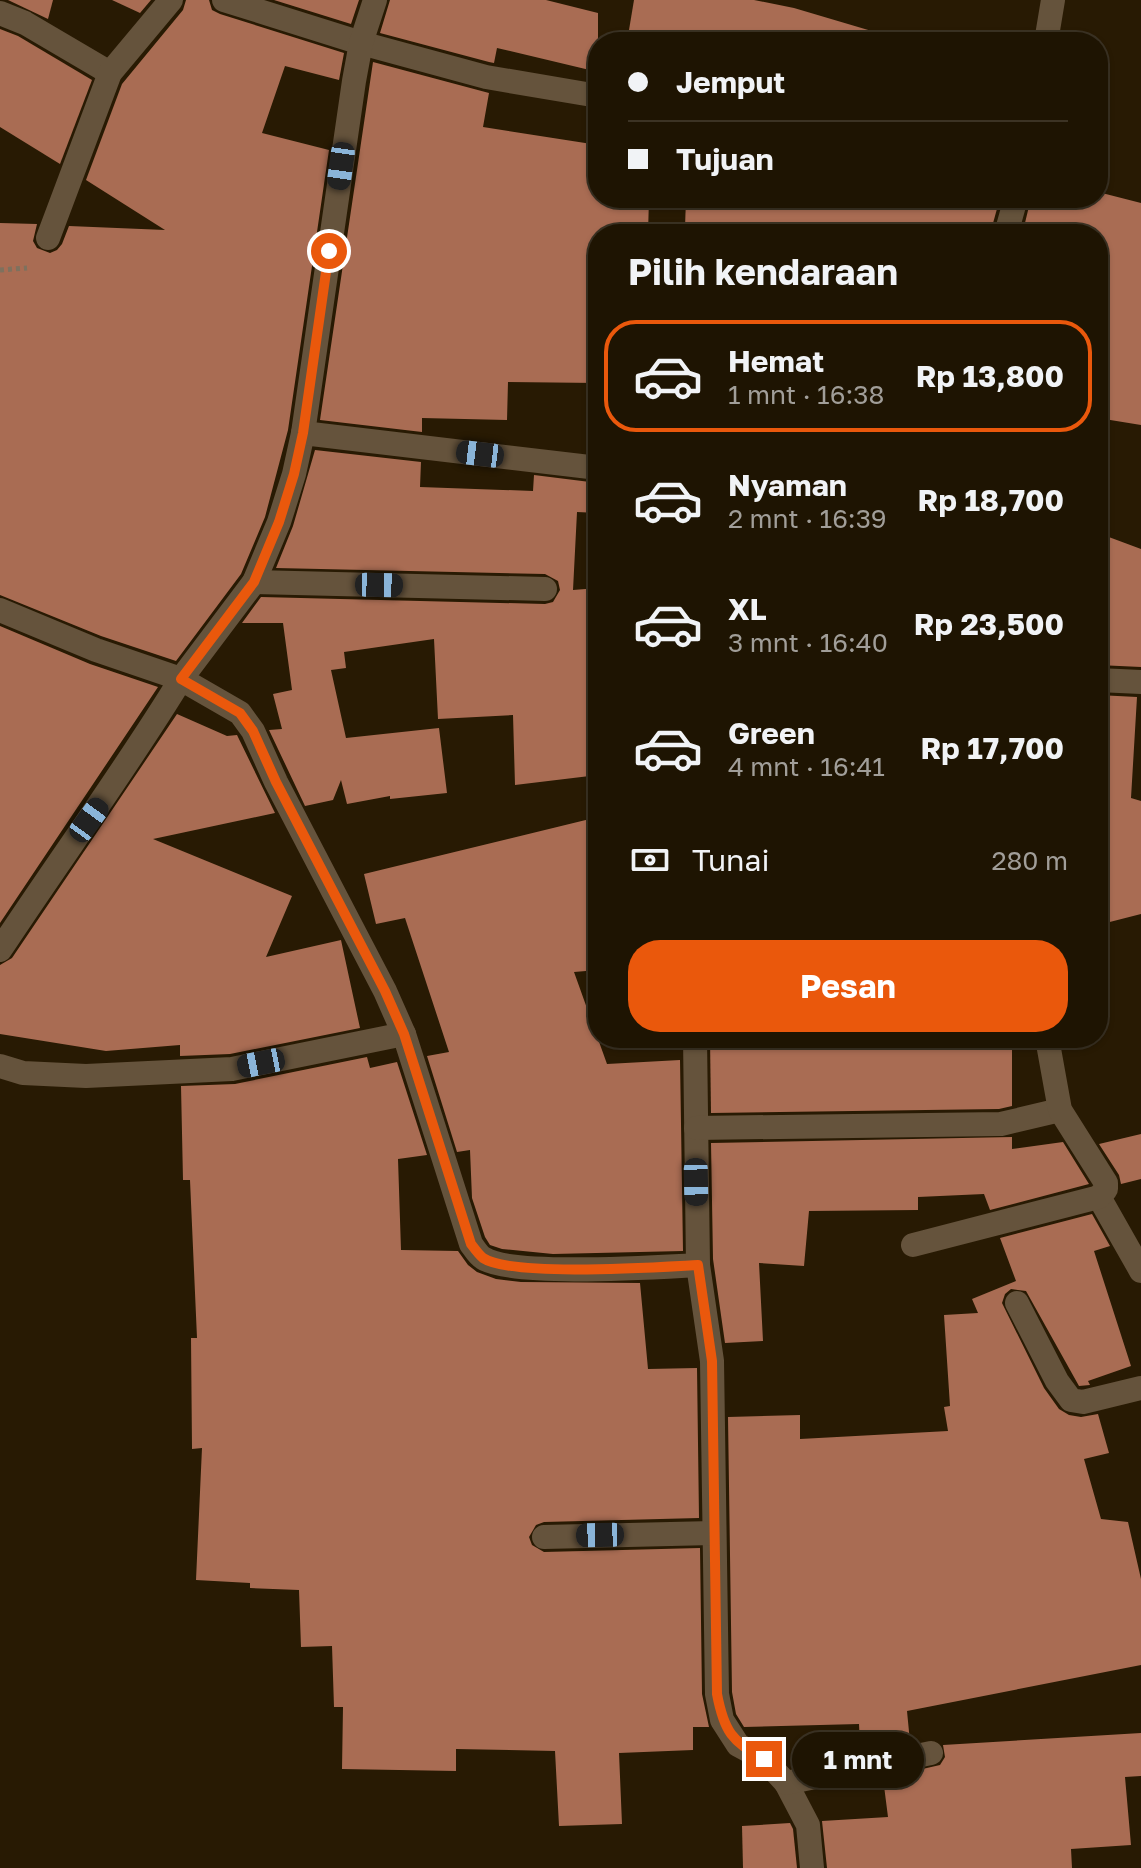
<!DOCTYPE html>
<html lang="id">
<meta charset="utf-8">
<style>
body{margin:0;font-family:"Golos Text",sans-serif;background:#2b2111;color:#f1f3f6;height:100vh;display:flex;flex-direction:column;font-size:30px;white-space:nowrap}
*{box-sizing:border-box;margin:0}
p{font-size:26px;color:#a19e99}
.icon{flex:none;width:44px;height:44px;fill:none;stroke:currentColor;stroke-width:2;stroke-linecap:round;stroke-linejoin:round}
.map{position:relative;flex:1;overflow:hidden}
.panel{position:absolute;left:588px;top:224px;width:520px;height:824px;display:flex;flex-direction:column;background:#1e1402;border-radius:32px;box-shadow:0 2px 6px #0004,0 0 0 2px #3c3324}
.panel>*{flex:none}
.top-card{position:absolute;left:588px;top:32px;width:520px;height:176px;border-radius:32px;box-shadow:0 2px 6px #0004,0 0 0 2px #3c3324;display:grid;align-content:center;height:176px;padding:0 40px;background:#1e1402}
.end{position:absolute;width:36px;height:36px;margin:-18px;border:10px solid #ea580c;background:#fff;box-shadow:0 0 0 4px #fff}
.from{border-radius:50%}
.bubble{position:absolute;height:56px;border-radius:28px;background:#1e1402;box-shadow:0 2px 6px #0004,0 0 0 2px #3c3324;font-size:26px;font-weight:700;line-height:56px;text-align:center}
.car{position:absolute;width:24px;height:48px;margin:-24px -12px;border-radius:10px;box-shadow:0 0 6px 2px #0007;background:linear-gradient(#222 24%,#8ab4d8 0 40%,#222 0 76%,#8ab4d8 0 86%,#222 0)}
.top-card b{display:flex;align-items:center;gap:28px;height:76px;font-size:30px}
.top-card b+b{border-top:2px solid #3c3324}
.top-card i{width:20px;height:20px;background:#f1f3f6}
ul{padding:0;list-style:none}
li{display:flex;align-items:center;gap:24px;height:112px;margin:0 16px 12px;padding:0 24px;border:4px solid transparent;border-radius:32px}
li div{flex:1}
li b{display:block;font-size:30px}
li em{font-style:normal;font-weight:700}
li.current{border-color:#ea580c}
li>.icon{width:72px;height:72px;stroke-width:1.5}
h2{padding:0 40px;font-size:36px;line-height:96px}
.pay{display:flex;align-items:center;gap:20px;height:88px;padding:0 40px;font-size:30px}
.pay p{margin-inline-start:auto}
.action{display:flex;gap:16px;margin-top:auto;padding:16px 40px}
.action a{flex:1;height:92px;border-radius:32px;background:#ea580c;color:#fff;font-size:32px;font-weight:700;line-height:92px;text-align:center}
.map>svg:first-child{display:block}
.building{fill:#a96c53}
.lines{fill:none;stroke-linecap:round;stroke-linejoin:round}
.path{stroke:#7e715e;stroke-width:5;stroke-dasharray:4 4;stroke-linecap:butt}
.street{stroke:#65533c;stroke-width:24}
.route{stroke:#ea580c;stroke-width:10}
</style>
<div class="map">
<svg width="1141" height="1868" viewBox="0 0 1141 1868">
<rect width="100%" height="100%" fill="#281a03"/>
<g class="building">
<path d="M8 0H53L48 19Z"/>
<path d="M112 0H151L140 13Z"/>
<path d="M186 0H209L212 10 220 14 344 53 339 80 285 66 262 133 329 150 288 430 265 517 241 574 176 661 101 636 0 595V223L37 224 33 241 37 248 50 253 57 250 62 244 69 226 165 230 86 180 122 84 183 10Z"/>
<path d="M274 0H359L351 24Z"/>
<path d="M390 0H546L598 13V72L497 48 494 63 489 62 380 33Z"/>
<path d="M634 0H754L794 8 875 32 874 42H627Z"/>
<path d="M0 29 18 36 92 80 60 164 0 127Z"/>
<path d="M373 62 489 93 483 127 598 145V198H649L648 234H598V383L508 382 507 420 422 418V432L320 420Z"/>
<path d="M1098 192 1141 203V425L1098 418V234H1053L1024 227 1031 198H1098Z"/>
<path d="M686 198H1000L990 234H811L685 228Z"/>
<path d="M315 450 421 462 420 487 533 491 534 475 598 483V513L577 512 573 590 598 588V775L515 785 513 715 438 719 434 639 344 652 346 668 331 670 346 738 439 728 447 793 390 799V796L347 804 341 780 333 800 305 806 269 730 282 729 273 694 292 690 283 623H242L261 597 545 604 553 602 560 590 558 581 545 574 276 568 293 526Z"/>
<path d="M1098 533 1141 549V667L1098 665Z"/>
<path d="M0 626 90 664 158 687 0 923Z"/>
<path d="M1098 695 1137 697 1131 798 1141 801V914L1098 925Z"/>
<path d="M177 714 227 736 237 735 275 813 153 839 292 896 266 957 341 940 360 1028 230 1054 180 1056V1045L106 1051 0 1034V965L12 958Z"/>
<path d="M598 817V970L574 972 607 1064 680 1060 683 1251 553 1254 502 1249 490 1245 485 1237 472 1198 470 1150 457 1152 427 1056 449 1052 405 918 376 924 364 874Z"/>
<path d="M710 1038H1012V1106L999 1109 711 1113Z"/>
<path d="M367 1057 370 1068 397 1062 427 1155 398 1159 401 1250 458 1251 468 1265 477 1272 496 1279 521 1282 640 1283 648 1369 697 1368 699 1518 544 1522 536 1525 529 1537 532 1545 544 1552 700 1548 702 1694 709 1727H693V1750L619 1753 622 1824 559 1826 555 1751 456 1749V1771L342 1769 343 1707H334L332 1646 301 1647 299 1590 250 1588V1583L196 1580 202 1448 192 1449 191 1338H197L190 1180H183L181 1086 235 1084Z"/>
<path d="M1141 1134V1179L1121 1184 1119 1175 1099 1144Z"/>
<path d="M1012 1137V1149L1063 1142 1089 1184 990 1210 984 1194 918 1197V1210L809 1211 804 1266 759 1263 763 1341 725 1343 713 1259 711 1143Z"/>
<path d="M1092 1214 1110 1246 1094 1251 1131 1366 1088 1381 1090 1385 1079 1386 1026 1291 1011 1289 1005 1294 1002 1303 1044 1388 1059 1409 1069 1415 1081 1417 1098 1414 1109 1453 1084 1459 1101 1519 1128 1522 1141 1579V1665L907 1711 910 1742 894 1745 860 1747 859 1724 744 1727 736 1714 732 1692 728 1417 800 1415V1439L948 1431 944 1407 950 1406 944 1315 978 1313 972 1299 1016 1281 1000 1238Z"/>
<path d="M1141 1733V1776L1125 1777 1131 1845 1071 1849 1072 1868H827L822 1821 888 1817 883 1778 940 1765 945 1757 943 1745Z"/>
<path d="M790 1823 793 1829 797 1868H743L742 1826Z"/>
</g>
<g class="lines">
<path class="path" d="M0 270 27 268"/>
<g class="street">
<path d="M224 0 361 43 486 77 598 96"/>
<path d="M375 0 361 43 354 81 303 433 294 474 279 522 254 582 181 679 240 713 253 731 276 782 385 991 404 1034 471 1244C474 1248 478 1255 483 1258 511 1277 658 1267 698 1265"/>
<path d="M0 13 25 23 110 73"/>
<path d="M1046 42 1053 0"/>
<path d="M1006 234 1016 198"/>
<path d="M48 238 110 73 171 0"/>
<path d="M303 433 598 468"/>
<path d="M254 582 545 589"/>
<path d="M0 610 96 650 181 679C124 772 60 859 0 950"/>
<path d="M1098 680 1141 682"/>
<path d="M695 1038 698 1265 712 1361 717 1694 722 1720 738 1745 764 1759 786 1783 808 1825 812 1868"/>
<path d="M0 1066 23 1073 86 1076 232 1069 404 1034"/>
<path d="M696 1128 1001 1124 1060 1110"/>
<path d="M1099 1197 1141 1271"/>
<path d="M913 1245 1099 1197 1106 1189V1183L1060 1110 1047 1038"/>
<path d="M1017 1303 1057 1381 1071 1400 1083 1402 1141 1388"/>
<path d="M544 1537 713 1533"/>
<path d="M786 1783 931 1753"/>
</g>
</g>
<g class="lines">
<path class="route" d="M329 251 303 433 294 474 279 522 254 582 181 679 240 713 253 731 276 782 385 991 404 1034 471 1244C474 1248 479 1255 483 1258 511 1277 658 1267 698 1265L712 1361 717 1694C724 1731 732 1742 764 1759"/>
</g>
</svg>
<i class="end from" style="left:329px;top:251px"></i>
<i class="end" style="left:764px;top:1759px"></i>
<div class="bubble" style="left:792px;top:1732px;width:132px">1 mnt</div>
<i class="car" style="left:341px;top:166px;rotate:188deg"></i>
<i class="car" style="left:480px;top:454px;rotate:277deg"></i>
<i class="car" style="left:379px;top:585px;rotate:91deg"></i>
<i class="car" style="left:89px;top:820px;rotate:36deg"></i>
<i class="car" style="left:261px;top:1063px;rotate:259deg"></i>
<i class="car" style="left:696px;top:1182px;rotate:179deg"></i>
<i class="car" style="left:600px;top:1535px;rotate:269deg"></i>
<div class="top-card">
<b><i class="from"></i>Jemput</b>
<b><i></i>Tujuan</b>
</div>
<section class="panel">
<h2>Pilih kendaraan</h2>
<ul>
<li class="current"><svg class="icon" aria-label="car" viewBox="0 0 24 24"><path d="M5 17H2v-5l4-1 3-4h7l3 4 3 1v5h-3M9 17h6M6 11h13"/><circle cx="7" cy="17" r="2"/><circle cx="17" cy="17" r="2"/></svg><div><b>Hemat</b><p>1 mnt · 16:38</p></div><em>Rp 13,800</em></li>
<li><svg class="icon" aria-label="car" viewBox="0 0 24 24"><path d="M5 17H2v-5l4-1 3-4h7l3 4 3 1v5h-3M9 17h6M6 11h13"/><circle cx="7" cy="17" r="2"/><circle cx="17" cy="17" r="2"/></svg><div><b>Nyaman</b><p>2 mnt · 16:39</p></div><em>Rp 18,700</em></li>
<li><svg class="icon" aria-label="car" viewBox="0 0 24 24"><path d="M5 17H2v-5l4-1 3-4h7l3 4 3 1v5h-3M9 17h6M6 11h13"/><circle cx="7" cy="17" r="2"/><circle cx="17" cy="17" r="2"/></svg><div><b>XL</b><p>3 mnt · 16:40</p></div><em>Rp 23,500</em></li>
<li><svg class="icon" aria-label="car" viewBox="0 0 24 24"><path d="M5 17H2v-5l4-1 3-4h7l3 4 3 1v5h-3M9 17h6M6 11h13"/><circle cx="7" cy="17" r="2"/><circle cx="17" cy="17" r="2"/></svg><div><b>Green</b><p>4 mnt · 16:41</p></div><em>Rp 17,700</em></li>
</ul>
<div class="pay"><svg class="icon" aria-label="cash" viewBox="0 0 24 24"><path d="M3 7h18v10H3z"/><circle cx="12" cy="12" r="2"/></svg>Tunai<p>280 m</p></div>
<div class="action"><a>Pesan</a></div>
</section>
</div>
